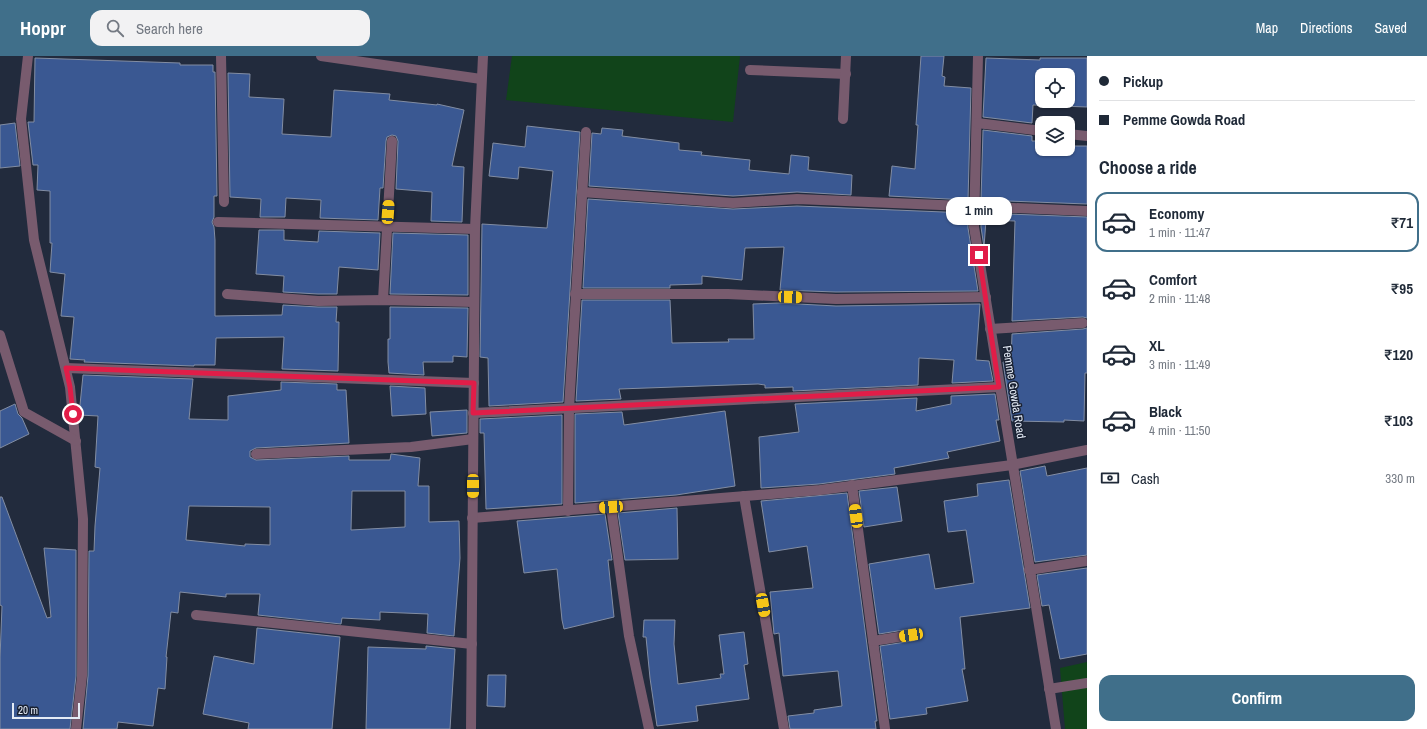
<!DOCTYPE html>
<meta charset="utf-8">
<style>
body{margin:0;font-family:"Archivo Narrow",sans-serif;background:#f2f2f3;color:#1f2937;height:100vh;display:flex;flex-direction:column;font-size:15px;white-space:nowrap}
*{box-sizing:border-box;margin:0}
p{font-size:13px;color:#747a83}
.icon{flex:none;width:22px;height:22px;fill:none;stroke:currentColor;stroke-width:2;stroke-linecap:round;stroke-linejoin:round}
.map{position:relative;flex:1;overflow:hidden}
.sheet{display:flex;flex-direction:column;background:#fff;width:340px}
.sheet>*{flex:none}
.top-card{display:grid;align-content:center;height:88px;padding:0 12px;background:#fff}
.fabs{position:absolute;left:1035px;top:12px;display:grid;gap:8px}
.fabs a{display:grid;place-items:center;width:40px;height:40px;border-radius:8px;background:#fff;box-shadow:0 1px 3px #0004;font-size:20px}
.scale{position:absolute;left:12px;bottom:10px;width:68px;box-sizing:border-box;padding-left:4px;border:2px solid #e4ebf6;border-top:0;font-size:11px;line-height:14px;white-space:nowrap;color:#e4ebf6;-webkit-text-stroke:3px #192132;paint-order:stroke}
.end{position:absolute;width:18px;height:18px;margin:-9px;border:5px solid #e11d48;background:#fff;box-shadow:0 0 0 2px #fff}
.from{border-radius:50%}
.bubble{position:absolute;height:28px;border-radius:12px;background:#fff;box-shadow:0 1px 3px #0004;font-size:13px;font-weight:700;line-height:28px;text-align:center}
.car{position:absolute;width:12px;height:24px;margin:-12px -6px;border-radius:5px;box-shadow:0 0 3px 1px #0007;background:linear-gradient(#f5c518 24%,#345 0 40%,#f5c518 0 76%,#345 0 86%,#f5c518 0)}
.top-card b{display:flex;align-items:center;gap:14px;height:38px;font-size:15px}
.top-card b+b{border-top:1px solid #e0e1e3}
.top-card i{width:10px;height:10px;background:#1f2937}
ul{padding:0;list-style:none}
li{display:flex;align-items:center;gap:12px;height:60px;margin:0 8px 6px;padding:0 4px;border:2px solid transparent;border-radius:12px}
li div{flex:1}
li b{display:block;font-size:15px}
li em{font-style:normal;font-weight:700}
li.on{border-color:#406f8a}
li>.icon{width:36px;height:36px;stroke-width:1.5}
h2{padding:0 12px;font-size:18px;line-height:48px}
.pay{display:flex;align-items:center;gap:10px;height:44px;padding:0 12px;font-size:15px}
.pay p{margin-inline-start:auto}
.primary-button{display:flex;gap:8px;margin-top:auto;padding:8px 12px}
.primary-button a{flex:1;height:46px;border-radius:12px;background:#406f8a;color:#fff;font-size:16px;font-weight:700;line-height:46px;text-align:center}
header{display:flex;align-items:center;gap:24px;box-sizing:border-box;height:56px;padding:0 20px;background:#406f8a;color:#fff}
header strong{font-size:19px}
nav{display:flex;gap:22px;margin-inline-start:auto;font-size:14px}
.search{width:280px;height:36px;background:#f2f2f3;display:flex;align-items:center;gap:10px;box-sizing:border-box;padding:0 14px;border-radius:12px;color:#747a83;font-size:15px}
main{display:flex;flex:1;min-height:0}
.map>svg:first-child{display:block}
.green{fill:#11441a}
.building{fill:#3a5892;stroke:#828da3;fill-rule:evenodd}
.lines{fill:none;stroke-linecap:round;stroke-linejoin:round}
.minor{stroke:#785b6e;stroke-width:10}
.tertiary{stroke:#785b6e;stroke-width:10}
.route{stroke:#e11d48;stroke-width:5}
.labels{text-anchor:middle;dominant-baseline:central;stroke-width:3;stroke-linejoin:round;paint-order:stroke}
.street-label{font-size:12px;fill:#e4ebf6;stroke:#192132}
</style>
<header>
<strong>Hoppr</strong>
<div class="search"><svg class="icon" aria-label="search" viewBox="0 0 24 24"><circle cx="10" cy="10" r="6"/><path d="M15 15l6 6"/></svg>Search here</div>
<nav><a>Map</a><a>Directions</a><a>Saved</a></nav>
</header>
<main>
<div class="map">
<svg width="1087" height="673" viewBox="0 0 1087 673">
<rect width="100%" height="100%" fill="#222b3d"/>
<g class="green">
<path d="M512 0H740L733 66 506 44Z"/>
<path d="M1087 606V673H1065L1060 612Z"/>
</g>
<g class="building">
<path d="M921 0H944L942 20 945 21 944 30 971 32 968 144 889 140 892 110 915 113 918 69H916Z"/>
<path d="M35 2 180 7V9H213V16H215L217 140H214V161L212 166 214 171 215 184V260L282 259 283 249 318 251H337L336 266H339L338 315 282 313 284 281 216 282 215 309H194V310L84 306 85 304 70 303 74 261 61 260 65 218 50 216 52 187H50V135L37 134 38 109H33L28 66H34Z"/>
<path d="M986 2 1040 4V2H1087V51L1033 49 1032 67 983 61ZM1042 19H1068V45H1042Z"/>
<path d="M228 17 250 18 249 41 284 43 282 78 331 81 334 34 390 38 389 44 437 49V48L464 54 452 110 464 111 462 166 431 165 432 136 396 133 398 85 396 80 392 79 387 81 386 85 383 132H380L378 164 320 162 321 144 286 142 285 161H260L261 143 230 141Z"/>
<path d="M15 67 20 110 0 112V69Z"/>
<path d="M527 70 580 76 563 346 489 350 488 302 480 301 482 168 547 172 553 115 519 111 518 123 489 120 493 87 525 91Z"/>
<path d="M602 72 623 74 622 80 679 87V94L702 96 701 99 750 104 749 114 789 118 791 99 809 101 808 114 852 119 851 139 797 136 733 140 589 130 592 77 601 78Z"/>
<path d="M983 74 1032 80V85H1042V93H1068V90H1087V148L981 144Z"/>
<path d="M588 143 733 153 797 150 968 157V172L978 235 836 236 780 234 784 191 745 192 742 224 702 220V228L670 229V232H583Z"/>
<path d="M981 157 1087 161V262L1083 261 1012 265 1015 165 986 164 984 191 981 171Z"/>
<path d="M259 174H284V184L318 186 319 175 380 177 378 214 339 211 337 238H318L283 236 284 220 256 218Z"/>
<path d="M393 177 468 179V239L390 238Z"/>
<path d="M582 244H670L672 287 729 286 728 283H754L753 248 779 247 836 250 980 248 976 304 989 305 993 325 952 327 954 304 919 302 918 329 793 335V331L765 332V329L758 328 619 333 621 343 576 345Z"/>
<path d="M390 251 468 252 467 301 453 300V306H423L424 319 389 317 388 306V283H390Z"/>
<path d="M1087 272V317H1085L1084 365 1064 364V366L1012 365 1003 306H1011L1012 278 1083 273Z"/>
<path d="M83 319 193 323 189 363 228 364V340L281 334V326L337 328V334H346L349 387 256 392 250 395V401L256 404 349 400V404H390L391 398 420 402 418 430H429V466L459 465 460 502 454 580 427 577 428 558 380 556V564L342 562 341 568 258 559 260 538H226V541L180 536 178 557 171 556 166 601H167L165 633 158 632 153 670 118 666 117 673H83L88 620 89 495H94L95 470 100 412 95 411 98 360 79 359ZM352 435H405V471L351 474ZM189 450 270 451V489L245 488V490L186 484Z"/>
<path d="M390 330 425 332 426 358 392 360Z"/>
<path d="M995 338 999 364H996L1000 385 947 396 949 402 894 412 895 418 819 428 761 432 759 381 799 376 795 348 917 342 916 355 951 348V340Z"/>
<path d="M15 348 18 358 22 362 29 378 0 392V355Z"/>
<path d="M467 354V377L432 380 430 356Z"/>
<path d="M725 355 735 430 676 439 575 447V358L622 356 624 369Z"/>
<path d="M562 359V448L486 453 484 377H480V363Z"/>
<path d="M1045 410 1047 420 1087 412V499L1035 506 1020 415Z"/>
<path d="M1009 424 1030 552 960 561 965 613H962L968 645 926 652 927 658 890 663 880 590 912 585 915 584 917 578 916 575 910 573 879 578 869 508 929 498 935 533 974 527 966 474 948 476 944 445 978 440 977 428Z"/>
<path d="M897 431 902 465 864 471 859 435Z"/>
<path d="M847 437 877 665H875L876 673H790L788 660 814 657V654L842 650 838 615 783 620 779 577 774 578 770 536 813 532 807 490 769 496 761 445Z"/>
<path d="M0 441H2L47 562 51 561 44 492 76 494V620L70 673H0V602L2 550 0 549Z"/>
<path d="M677 452 678 503 625 504 618 457Z"/>
<path d="M605 458 612 504H608L614 561 564 573 562 564 557 513 524 517 517 465Z"/>
<path d="M1087 512V598L1060 603 1049 549 1042 550 1037 519Z"/>
<path d="M644 564H675L674 588 678 628 721 622 720 618H724L719 579 744 576 748 608 744 609 749 643 696 650 698 665 657 670 650 622 646 581H643Z"/>
<path d="M257 572 340 581 332 673H248L249 667 203 658 214 600 254 608Z"/>
<path d="M426 590 455 593 450 673H366L368 591 426 593Z"/>
<path d="M488 619H506L505 651 487 650Z"/>
</g>
<g class="lines">
<g class="minor">
<path d="M28 0 21 63 34 184 70 331 83 463 82 620 76 673"/>
<path d="M221 0 224 146"/>
<path d="M321 0 481 23"/>
<path d="M978 0 974 171 1056 673"/>
<path d="M750 14 846 18"/>
<path d="M843 63 846 0"/>
<path d="M977 67 1042 75"/>
<path d="M1068 78 1087 80"/>
<path d="M582 136 733 147 797 143 1087 155"/>
<path d="M218 166 475 173"/>
<path d="M227 238 318 245 383 244 474 246"/>
<path d="M575 238H728L836 243 986 241"/>
<path d="M383 244 392 85"/>
<path d="M990 273 1083 267"/>
<path d="M0 279 24 356 76 385"/>
<path d="M66 312 474 327"/>
<path d="M473 357 999 331"/>
<path d="M256 398 411 391 473 383"/>
<path d="M852 429 885 673"/>
<path d="M744 440 784 673"/>
<path d="M611 451 629 580 649 673"/>
<path d="M568 455 569 352 586 76"/>
<path d="M472 462 820 434 1012 409 1087 394"/>
<path d="M1029 514 1087 505"/>
<path d="M196 559 472 588"/>
<path d="M873 585 911 579"/>
<path d="M1049 633 1087 627"/>
</g>
<path class="tertiary" d="M471 673 475 173 483 0"/>
</g>
<g class="lines">
<path class="route" d="M73 358 70 331 66 312 474 327 473 357 999 331 979 199"/>
</g>
<g class="labels">
<g class="street-label">
<text transform="translate(1014 336) rotate(81)">Pemme Gowda Road</text>
</g>
</g>
</svg>
<div class="fabs">
<a><svg class="icon" aria-label="locate" viewBox="0 0 24 24"><circle cx="12" cy="12" r="6"/><path d="M12 2v4M12 18v4M2 12h4M18 12h4"/></svg></a>
<a><svg class="icon" aria-label="layers" viewBox="0 0 24 24"><path d="M12 4l9 5-9 5-9-5zM3 14l9 5 9-5"/></svg></a>
</div>
<div class="scale">20 m</div>
<i class="end from" style="left:73px;top:358px"></i>
<i class="end" style="left:979px;top:199px"></i>
<div class="bubble" style="left:946px;top:141px;width:66px">1 min</div>
<i class="car" style="left:388px;top:156px;rotate:4deg"></i>
<i class="car" style="left:790px;top:241px;rotate:92deg"></i>
<i class="car" style="left:473px;top:430px;rotate:180deg"></i>
<i class="car" style="left:611px;top:451px;rotate:266deg"></i>
<i class="car" style="left:856px;top:460px;rotate:352deg"></i>
<i class="car" style="left:763px;top:549px;rotate:170deg"></i>
<i class="car" style="left:911px;top:579px;rotate:261deg"></i>
</div>
<section class="sheet">
<div class="top-card">
<b><i class="from"></i>Pickup</b>
<b><i></i>Pemme Gowda Road</b>
</div>
<h2>Choose a ride</h2>
<ul>
<li class="on"><svg class="icon" aria-label="car" viewBox="0 0 24 24"><path d="M5 17H2v-5l4-1 3-4h7l3 4 3 1v5h-3M9 17h6M6 11h13"/><circle cx="7" cy="17" r="2"/><circle cx="17" cy="17" r="2"/></svg><div><b>Economy</b><p>1 min · 11:47</p></div><em>₹71</em></li>
<li><svg class="icon" aria-label="car" viewBox="0 0 24 24"><path d="M5 17H2v-5l4-1 3-4h7l3 4 3 1v5h-3M9 17h6M6 11h13"/><circle cx="7" cy="17" r="2"/><circle cx="17" cy="17" r="2"/></svg><div><b>Comfort</b><p>2 min · 11:48</p></div><em>₹95</em></li>
<li><svg class="icon" aria-label="car" viewBox="0 0 24 24"><path d="M5 17H2v-5l4-1 3-4h7l3 4 3 1v5h-3M9 17h6M6 11h13"/><circle cx="7" cy="17" r="2"/><circle cx="17" cy="17" r="2"/></svg><div><b>XL</b><p>3 min · 11:49</p></div><em>₹120</em></li>
<li><svg class="icon" aria-label="car" viewBox="0 0 24 24"><path d="M5 17H2v-5l4-1 3-4h7l3 4 3 1v5h-3M9 17h6M6 11h13"/><circle cx="7" cy="17" r="2"/><circle cx="17" cy="17" r="2"/></svg><div><b>Black</b><p>4 min · 11:50</p></div><em>₹103</em></li>
</ul>
<div class="pay"><svg class="icon" aria-label="cash" viewBox="0 0 24 24"><path d="M3 7h18v10H3z"/><circle cx="12" cy="12" r="2"/></svg>Cash<p>330 m</p></div>
<div class="primary-button"><a>Confirm</a></div>
</section>
</main>
